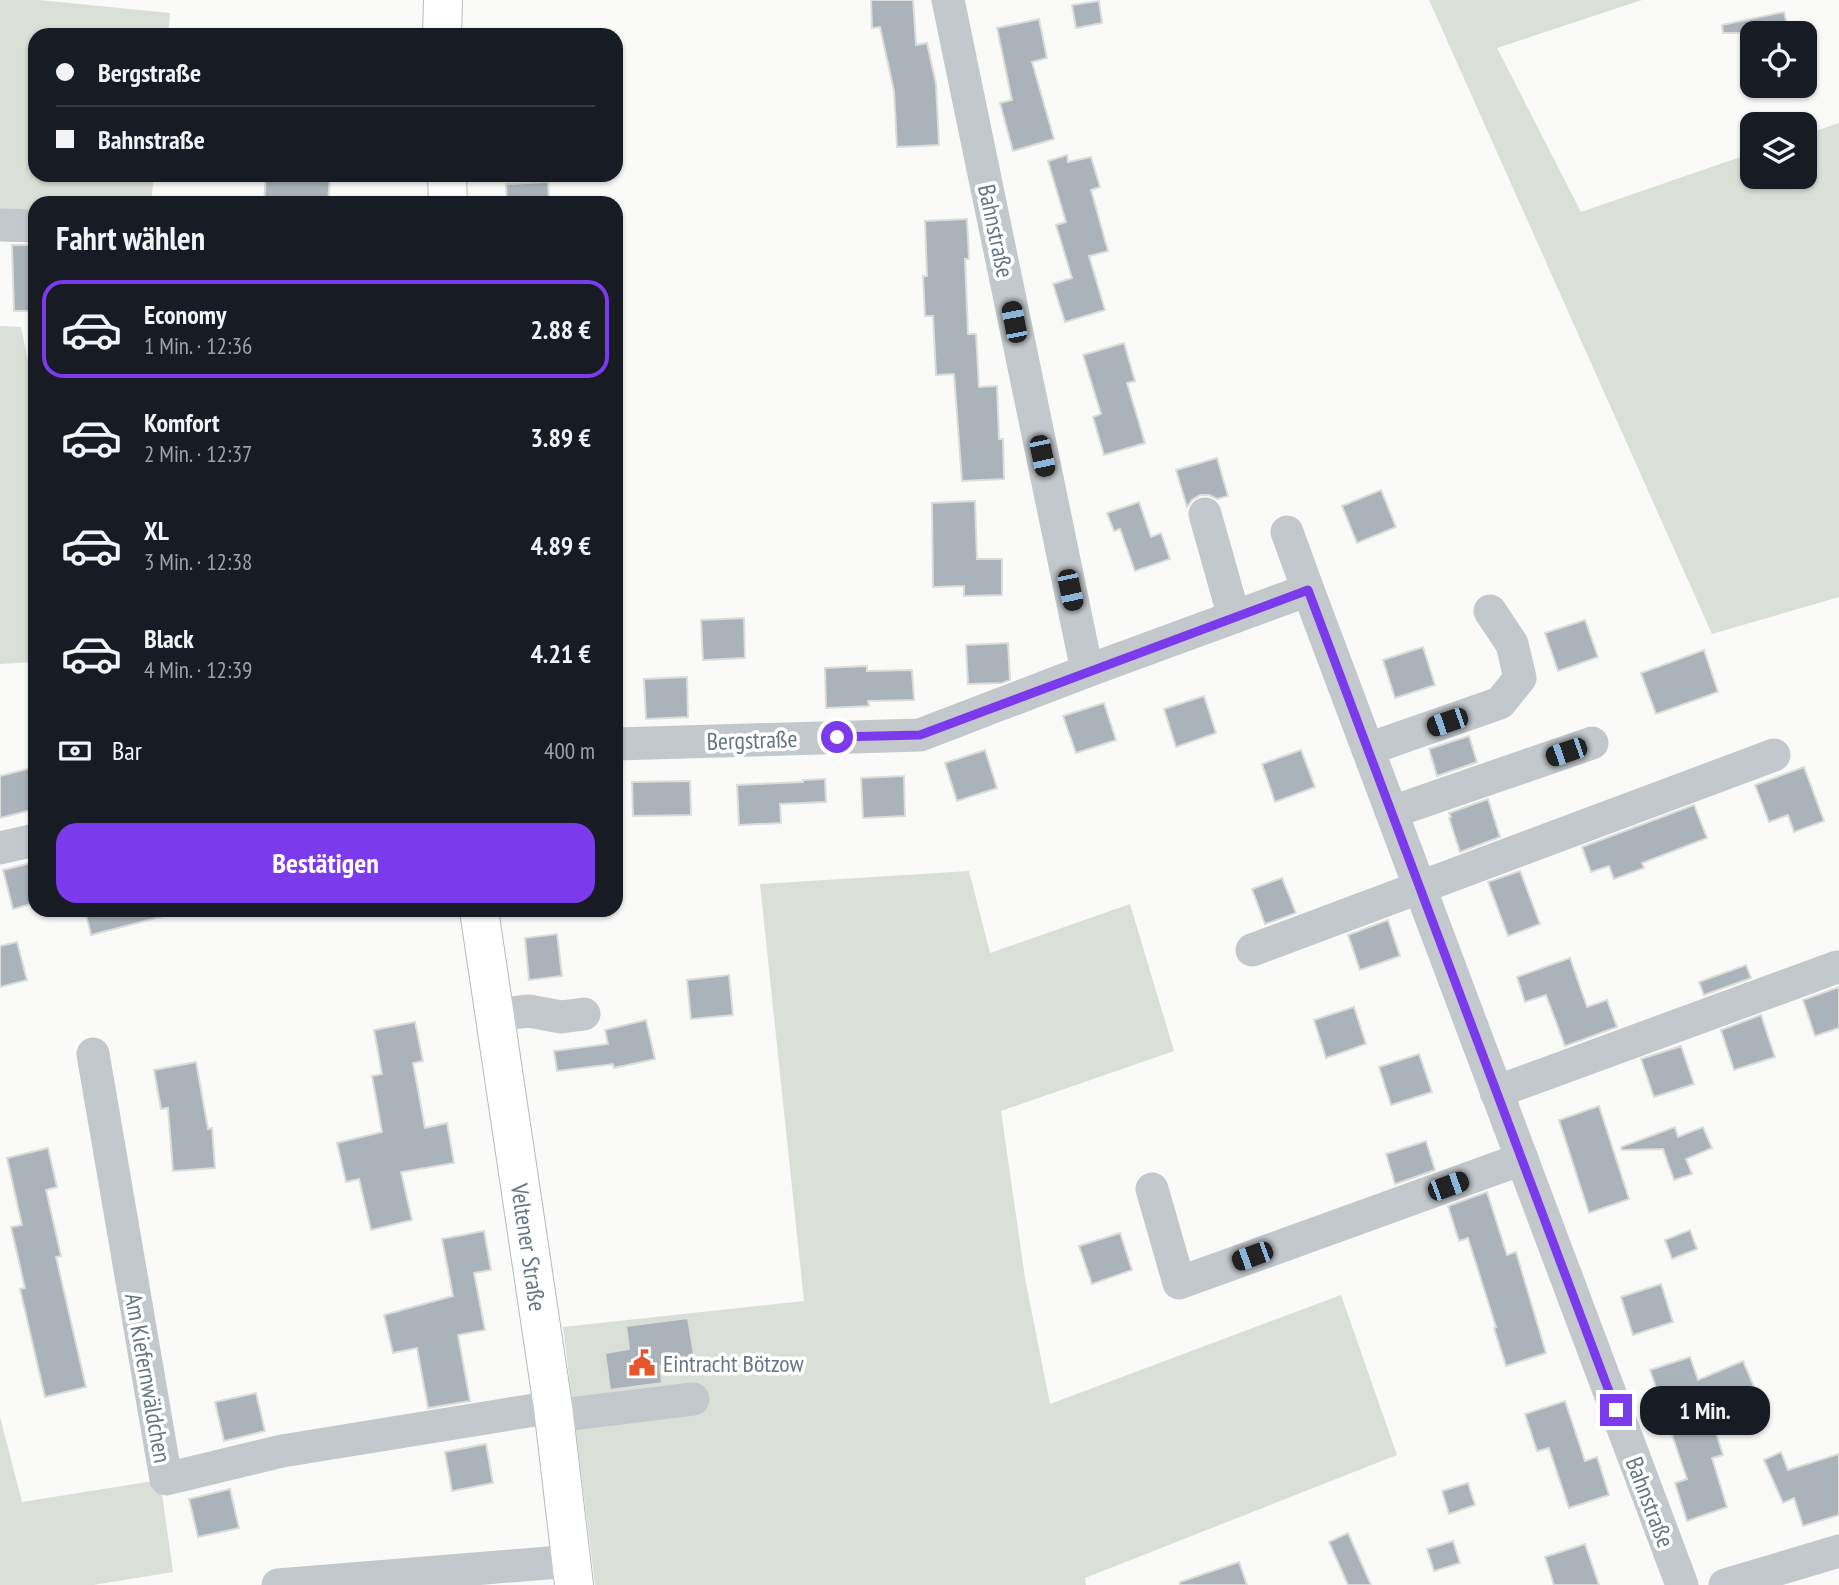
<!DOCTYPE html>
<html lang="de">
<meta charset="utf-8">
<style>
body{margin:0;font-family:"PT Sans Narrow",sans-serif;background:#242831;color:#f1f3f6;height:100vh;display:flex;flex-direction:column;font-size:26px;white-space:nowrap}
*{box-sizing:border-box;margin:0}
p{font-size:23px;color:#9ea1a6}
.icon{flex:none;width:38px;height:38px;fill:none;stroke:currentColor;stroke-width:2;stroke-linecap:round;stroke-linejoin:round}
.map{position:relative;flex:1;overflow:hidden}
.side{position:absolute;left:28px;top:196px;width:595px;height:721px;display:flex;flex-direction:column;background:#171b24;border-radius:21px;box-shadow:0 2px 5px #0004}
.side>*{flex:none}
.hud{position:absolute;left:28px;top:28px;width:595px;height:154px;border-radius:21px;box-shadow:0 2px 5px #0004;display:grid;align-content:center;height:154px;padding:0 28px;background:#171b24}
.fabs{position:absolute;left:1740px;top:21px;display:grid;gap:14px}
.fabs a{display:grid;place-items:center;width:77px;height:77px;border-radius:14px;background:#171b24;box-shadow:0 2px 5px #0004;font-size:35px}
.end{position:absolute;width:32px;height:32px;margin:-16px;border:9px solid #7c3aed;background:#fff;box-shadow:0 0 0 4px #fff}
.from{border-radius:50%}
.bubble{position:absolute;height:49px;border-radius:21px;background:#171b24;box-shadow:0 2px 5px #0004;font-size:23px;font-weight:600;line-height:49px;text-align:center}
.car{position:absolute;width:21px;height:42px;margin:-21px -10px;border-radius:9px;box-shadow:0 0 5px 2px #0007;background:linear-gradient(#222 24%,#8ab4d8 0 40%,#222 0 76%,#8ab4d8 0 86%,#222 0)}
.hud b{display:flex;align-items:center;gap:24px;height:66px;font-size:26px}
.hud b+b{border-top:2px solid #363941}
.hud i{width:18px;height:18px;background:#f1f3f6}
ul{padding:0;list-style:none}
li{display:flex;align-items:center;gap:21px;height:98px;margin:0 14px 10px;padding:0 14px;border:4px solid transparent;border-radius:21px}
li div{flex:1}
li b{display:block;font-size:26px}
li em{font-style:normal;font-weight:600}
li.on{border-color:#7c3aed}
li>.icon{width:63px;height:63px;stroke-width:1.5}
h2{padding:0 28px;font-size:32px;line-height:84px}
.pay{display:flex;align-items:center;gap:18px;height:77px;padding:0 28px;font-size:26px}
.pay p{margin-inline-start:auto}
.cta{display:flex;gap:14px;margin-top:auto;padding:14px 28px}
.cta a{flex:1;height:80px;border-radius:21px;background:#7c3aed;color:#fff;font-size:28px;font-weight:600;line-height:80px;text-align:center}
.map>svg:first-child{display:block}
.green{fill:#dadfd7}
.building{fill:#aab3b9;stroke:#dcdcda;stroke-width:2}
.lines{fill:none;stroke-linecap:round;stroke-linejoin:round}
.major-casing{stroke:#b4babe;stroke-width:40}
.minor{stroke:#c3c8cc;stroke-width:33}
.major{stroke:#fff;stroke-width:38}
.route{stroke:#7c3aed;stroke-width:9}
.labels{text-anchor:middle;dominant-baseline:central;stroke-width:7;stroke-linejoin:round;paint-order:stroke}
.street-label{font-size:24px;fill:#647683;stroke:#fff}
.poi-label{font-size:24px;fill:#647683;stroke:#fff;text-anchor:start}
</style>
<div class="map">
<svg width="1839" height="1585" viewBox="0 0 1839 1585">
<rect width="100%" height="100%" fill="#fafaf8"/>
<g class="green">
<path d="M0 0H39L170 13 168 35H35V175H154L151 203H35V209H0Z"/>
<path d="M1429 0H1642L1497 48 1581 212 1752 153V177H1804V135L1839 123V597L1712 634Z"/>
<path d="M0 326 21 327 35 395V662L0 664Z"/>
<path d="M969 871 990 953 1130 904 1174 1051 1001 1111 1025 1278 1050 1404 1341 1295 1397 1455 1085 1578 1086 1585H595L563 1327 804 1301 760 884Z"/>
<path d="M0 1417 22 1502 160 1480 173 1572 93 1585H0Z"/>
</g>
<g class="building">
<path d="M871 0H913L916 45 927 43 936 84 939 145 897 147 894 91 880 27 872 28Z"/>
<path d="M1099 1 1102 23 1076 28 1072 5Z"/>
<path d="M1784 12 1789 33H1723L1722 25Z"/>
<path d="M1039 19 1047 58 1032 62 1054 139 1013 151 1000 103 1012 100 997 28Z"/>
<path d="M1067 155 1068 162 1091 157 1100 187 1091 190 1108 251 1089 256 1105 310 1065 322 1053 284 1072 278 1056 225 1066 222 1048 161Z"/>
<path d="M266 175H330L328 203H264Z"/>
<path d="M548 182 549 203H507L506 184Z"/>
<path d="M967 219 969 259H965L968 334H976L979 387 997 386 999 439H1003L1004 479 962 481 954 374 936 375 933 316H925L923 276H927L925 221Z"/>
<path d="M12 245H35V311H14Z"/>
<path d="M1124 343 1135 381 1127 383 1145 443 1104 455 1093 417 1101 414 1083 355Z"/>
<path d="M1217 458 1228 496 1217 499 1209 495H1200L1192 500 1187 507 1176 470Z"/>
<path d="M1381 490 1396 527 1357 543 1342 506Z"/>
<path d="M975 501 977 559H1002V595L964 596V586L933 587 932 503Z"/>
<path d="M1139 502 1151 537 1161 533 1170 559 1135 571 1120 529 1114 531 1107 513Z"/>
<path d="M744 618 745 658 703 660 701 620Z"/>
<path d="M1585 620 1598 657 1558 671 1545 633Z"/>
<path d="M1008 643 1010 680 1002 683 968 684 966 645Z"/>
<path d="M1423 647 1435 685 1395 698 1383 660Z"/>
<path d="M1704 650 1718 692 1656 714 1641 673Z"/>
<path d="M867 666V671L912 670 914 700 868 701 869 706 826 708 825 668Z"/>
<path d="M687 677 688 717 646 719 644 679Z"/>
<path d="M1204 696 1216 733 1176 747 1164 709Z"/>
<path d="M1104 703 1116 740 1076 753 1063 716Z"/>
<path d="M1469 736 1477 762 1437 776 1429 749Z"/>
<path d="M985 750 997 788 957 801 945 763Z"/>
<path d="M1301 750 1315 787 1275 802 1262 764Z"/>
<path d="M35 767V809L0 818V776Z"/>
<path d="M1804 767 1824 821 1794 832 1788 815 1769 822 1755 785Z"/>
<path d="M904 776 905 816 863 818 861 778Z"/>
<path d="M825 779 826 802 780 804 781 823 739 825 737 785 803 782V780Z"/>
<path d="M690 781 691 815 633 816 632 782Z"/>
<path d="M1488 799 1500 837 1460 852 1449 818 1451 817 1449 813Z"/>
<path d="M1694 805 1707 838 1642 863 1644 868 1614 879 1609 866 1591 872 1582 847Z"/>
<path d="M35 862V903L13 909 3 870Z"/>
<path d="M1520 871 1540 924 1508 936 1488 882Z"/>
<path d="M1282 878 1296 913 1265 924 1252 889Z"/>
<path d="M85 910H163L164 916 91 935Z"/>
<path d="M1388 920 1400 956 1360 970 1348 935Z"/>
<path d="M557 934 562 976 529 980 525 938Z"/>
<path d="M17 942 27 980 0 987V946Z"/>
<path d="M1570 958 1587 1007 1607 1000 1617 1027 1565 1046 1546 995 1525 1002 1517 977Z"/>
<path d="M1746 965 1751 978 1704 995 1699 982Z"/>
<path d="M729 975 733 1015 691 1019 687 980Z"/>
<path d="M1839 987V1028L1815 1036 1803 1000Z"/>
<path d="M1354 1007 1366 1044 1326 1058 1314 1020Z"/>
<path d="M1761 1015 1775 1057 1734 1070 1721 1030Z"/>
<path d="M646 1020 655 1059 614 1068 613 1064 557 1071 554 1051 608 1044 605 1030Z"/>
<path d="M415 1022 423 1061 413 1063 425 1128 447 1123 454 1163 401 1172 412 1220 371 1230 359 1179 346 1182 337 1143 382 1132 372 1076 382 1074 374 1030Z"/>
<path d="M1681 1046 1694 1084 1654 1097 1641 1059Z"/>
<path d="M1419 1054 1432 1092 1391 1105 1379 1067Z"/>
<path d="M196 1062 208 1129 212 1128 215 1168 173 1171 168 1108 161 1109 154 1070Z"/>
<path d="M1599 1106 1629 1199 1589 1213 1559 1120Z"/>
<path d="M1675 1127 1678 1137 1703 1127 1712 1148 1686 1159 1692 1174 1674 1180 1663 1149 1622 1150 1621 1147Z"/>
<path d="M1426 1141 1435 1170 1395 1184 1386 1154Z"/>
<path d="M48 1148 57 1187 46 1190 61 1256 56 1257 86 1387 45 1397 20 1289 25 1288 11 1227 22 1225 7 1158Z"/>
<path d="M1487 1192 1507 1255 1516 1252 1546 1353 1506 1366 1494 1328 1496 1327 1468 1238 1459 1241 1448 1206Z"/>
<path d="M1690 1230 1697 1249 1672 1259 1665 1240Z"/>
<path d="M484 1231 491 1270 474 1273 485 1330 458 1335 470 1401 428 1408 417 1348 393 1353 384 1315 453 1296 442 1239Z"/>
<path d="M1120 1233 1132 1270 1092 1284 1079 1246Z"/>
<path d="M1661 1284 1673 1322 1633 1335 1621 1297Z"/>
<path d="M688 1318 695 1361 660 1366 662 1383 610 1390 605 1353 629 1349 626 1326Z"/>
<path d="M1690 1357 1698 1380 1743 1361 1765 1412 1716 1433 1723 1455 1712 1458 1727 1507 1687 1521 1675 1483 1687 1479 1650 1370Z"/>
<path d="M256 1393 265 1431 224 1441 215 1402Z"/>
<path d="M1565 1401 1585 1461 1597 1457 1609 1495 1569 1508 1549 1448 1537 1451 1525 1414Z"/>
<path d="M486 1444 493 1483 452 1491 445 1452Z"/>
<path d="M1781 1452 1788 1470 1839 1454V1515L1803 1526 1794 1498 1783 1503 1764 1460Z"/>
<path d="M1468 1483 1475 1505 1449 1514 1442 1491Z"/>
<path d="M230 1489 239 1528 198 1537 189 1499Z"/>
<path d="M1348 1533 1371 1585H1348L1329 1542Z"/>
<path d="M1453 1541 1460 1563 1434 1571 1427 1549Z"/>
<path d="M1585 1544 1599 1585H1554L1545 1557Z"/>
<path d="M1239 1562 1247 1585H1180V1582Z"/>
</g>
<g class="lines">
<g class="major-casing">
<g id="major">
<path d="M442 35 443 0"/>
<path d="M447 175 448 203"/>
<path id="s1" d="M479 910 553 1407 574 1585"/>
</g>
</g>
<g class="minor">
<path d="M948 0 1087 671 1308 590 1682 1585"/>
<path d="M0 225 35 226"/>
<path d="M1205 514 1234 617"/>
<path d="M1287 532 1308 590"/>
<path d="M616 744 920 735 1087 671"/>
<path d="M1368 749 1500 703 1520 678 1512 644 1490 611"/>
<path d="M1392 812 1592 743"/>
<path d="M0 848 35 840"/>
<path d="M1252 950 1774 755"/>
<path d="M493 1015 529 1011 561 1017 584 1014"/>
<path d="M93 1054 166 1479 282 1451 553 1407"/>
<path d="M1496 1092 1837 967"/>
<path d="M1152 1189 1179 1283 1522 1159"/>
<path d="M554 1416 693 1399"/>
<path d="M278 1585 572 1561"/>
<path d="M1725 1585 1839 1551"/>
</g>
<use href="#major" class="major"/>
</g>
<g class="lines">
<path class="route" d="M837 737 920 735 1308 590 1616 1410"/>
</g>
<defs>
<g id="civic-bare" transform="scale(2.1)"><path d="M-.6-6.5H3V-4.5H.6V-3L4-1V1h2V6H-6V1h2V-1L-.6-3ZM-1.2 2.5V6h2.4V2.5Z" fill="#e6552b" stroke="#fff" stroke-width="2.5" paint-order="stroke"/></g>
</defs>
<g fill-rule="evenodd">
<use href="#civic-bare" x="642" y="1363"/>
</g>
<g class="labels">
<g class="street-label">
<text transform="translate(996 231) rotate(78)">Bahnstraße</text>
<text transform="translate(752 740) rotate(-2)">Bergstraße</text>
<text stroke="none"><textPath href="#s1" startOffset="341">Veltener Straße</textPath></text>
<text transform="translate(148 1378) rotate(80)">Am Kiefernwäldchen</text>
<text transform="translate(1650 1502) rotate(69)">Bahnstraße</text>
</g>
<g class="poi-label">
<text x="663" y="1363">Eintracht Bötzow</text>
</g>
</g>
</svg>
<div class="fabs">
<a><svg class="icon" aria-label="locate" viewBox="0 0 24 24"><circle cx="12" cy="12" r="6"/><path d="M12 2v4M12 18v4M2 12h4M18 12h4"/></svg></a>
<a><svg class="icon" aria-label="layers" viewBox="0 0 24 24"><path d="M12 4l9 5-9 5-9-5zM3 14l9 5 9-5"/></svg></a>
</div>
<i class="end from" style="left:837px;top:737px"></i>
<i class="end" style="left:1616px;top:1410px"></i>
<div class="bubble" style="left:1640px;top:1386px;width:130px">1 Min.</div>
<i class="car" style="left:1014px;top:322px;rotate:349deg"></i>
<i class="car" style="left:1042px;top:456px;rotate:168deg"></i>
<i class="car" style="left:1070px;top:590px;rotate:168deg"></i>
<i class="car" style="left:1447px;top:722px;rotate:251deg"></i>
<i class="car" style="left:1566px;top:752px;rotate:251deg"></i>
<i class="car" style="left:1448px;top:1186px;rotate:70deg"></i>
<i class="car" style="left:1252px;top:1256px;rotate:250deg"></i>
<div class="hud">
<b><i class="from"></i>Bergstraße</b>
<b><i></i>Bahnstraße</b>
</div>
<section class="side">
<h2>Fahrt wählen</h2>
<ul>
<li class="on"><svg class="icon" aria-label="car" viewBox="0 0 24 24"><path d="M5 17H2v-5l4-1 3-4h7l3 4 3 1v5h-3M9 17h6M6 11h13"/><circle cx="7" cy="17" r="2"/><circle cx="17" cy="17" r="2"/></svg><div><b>Economy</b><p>1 Min. · 12:36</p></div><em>2.88 €</em></li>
<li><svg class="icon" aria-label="car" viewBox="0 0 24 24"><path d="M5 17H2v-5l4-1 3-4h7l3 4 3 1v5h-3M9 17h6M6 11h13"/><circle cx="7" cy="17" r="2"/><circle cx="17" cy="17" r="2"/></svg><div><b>Komfort</b><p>2 Min. · 12:37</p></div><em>3.89 €</em></li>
<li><svg class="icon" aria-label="car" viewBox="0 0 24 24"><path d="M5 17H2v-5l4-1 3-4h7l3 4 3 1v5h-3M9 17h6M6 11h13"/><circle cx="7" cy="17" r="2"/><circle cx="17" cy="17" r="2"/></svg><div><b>XL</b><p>3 Min. · 12:38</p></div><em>4.89 €</em></li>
<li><svg class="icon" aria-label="car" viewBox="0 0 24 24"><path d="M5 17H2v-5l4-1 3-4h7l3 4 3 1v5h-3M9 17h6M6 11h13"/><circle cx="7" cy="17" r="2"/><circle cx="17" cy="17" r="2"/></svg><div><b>Black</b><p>4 Min. · 12:39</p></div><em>4.21 €</em></li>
</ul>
<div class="pay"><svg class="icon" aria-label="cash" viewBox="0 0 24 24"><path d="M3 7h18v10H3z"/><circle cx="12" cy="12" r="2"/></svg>Bar<p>400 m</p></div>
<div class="cta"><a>Bestätigen</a></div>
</section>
</div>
